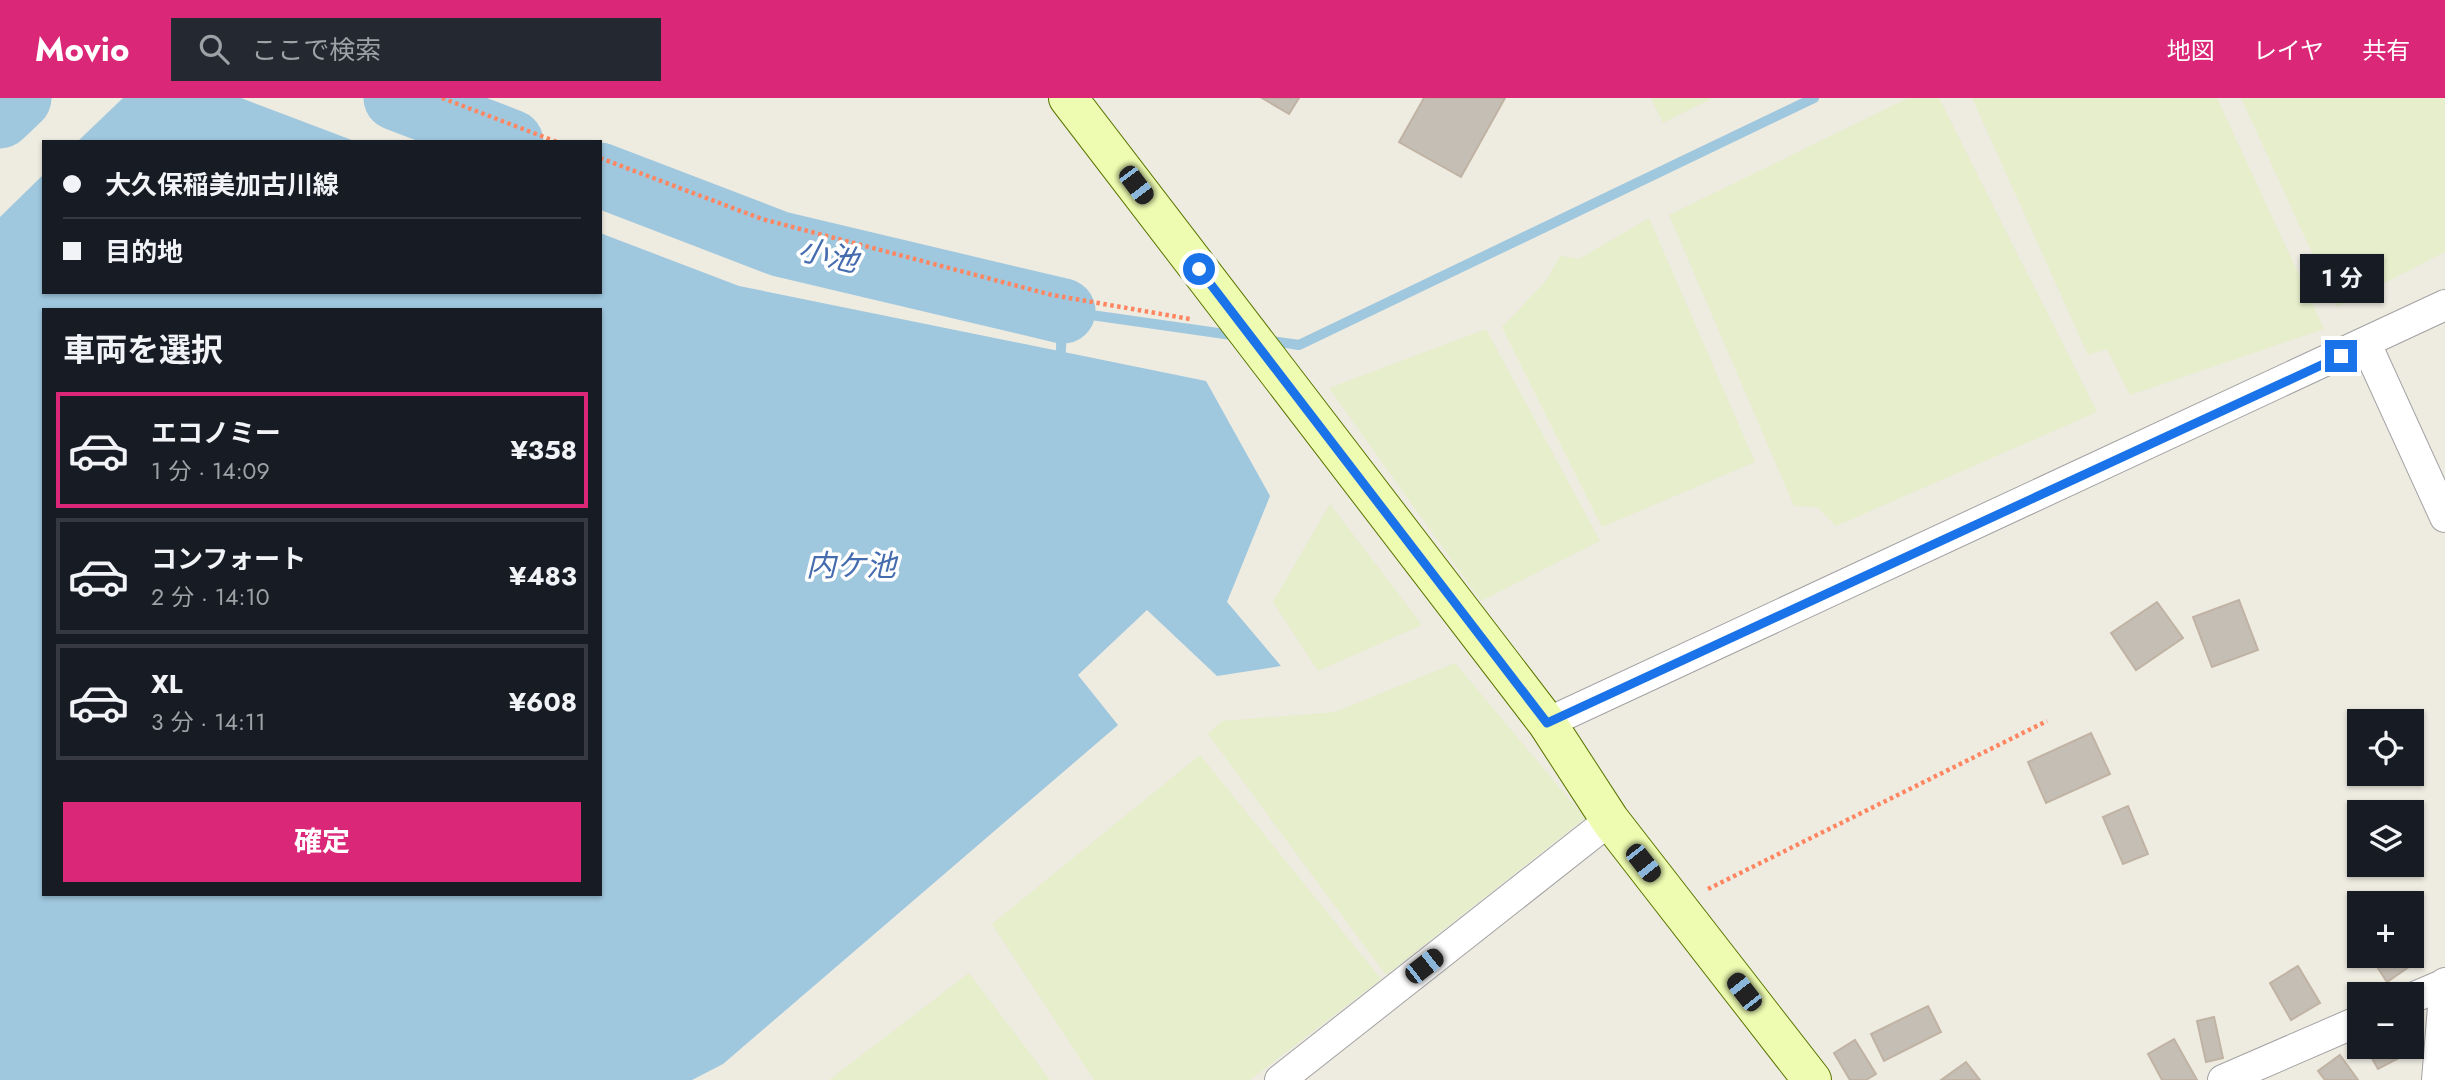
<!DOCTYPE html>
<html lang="ja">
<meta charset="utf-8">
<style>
body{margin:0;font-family:Jost,"Noto Sans JP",sans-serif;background:#242831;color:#f1f3f6;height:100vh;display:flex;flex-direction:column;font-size:26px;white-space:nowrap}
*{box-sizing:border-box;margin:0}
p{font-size:23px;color:#9ea1a6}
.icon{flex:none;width:38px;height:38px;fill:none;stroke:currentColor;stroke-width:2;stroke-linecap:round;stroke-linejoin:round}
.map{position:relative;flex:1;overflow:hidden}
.side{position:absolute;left:42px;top:210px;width:560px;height:588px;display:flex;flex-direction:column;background:#171b24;border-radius:0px;box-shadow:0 2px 5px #0004}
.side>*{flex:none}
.top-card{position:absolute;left:42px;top:42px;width:560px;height:154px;border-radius:0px;box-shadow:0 2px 5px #0004;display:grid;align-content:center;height:154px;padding:0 21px;background:#171b24}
.buttons{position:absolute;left:2347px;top:611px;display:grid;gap:14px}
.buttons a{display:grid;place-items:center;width:77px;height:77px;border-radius:0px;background:#171b24;box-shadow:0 2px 5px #0004;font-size:35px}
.end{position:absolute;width:32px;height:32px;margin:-16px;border:9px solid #1a73e8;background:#fff;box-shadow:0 0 0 4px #fff}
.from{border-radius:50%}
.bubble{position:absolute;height:49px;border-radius:0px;background:#171b24;box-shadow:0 2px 5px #0004;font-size:23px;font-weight:700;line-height:49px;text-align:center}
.car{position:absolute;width:21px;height:42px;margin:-21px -10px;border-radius:9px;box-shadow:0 0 5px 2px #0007;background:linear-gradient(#222 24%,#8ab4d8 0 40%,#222 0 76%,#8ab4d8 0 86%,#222 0)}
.top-card b{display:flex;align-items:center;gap:24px;height:66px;font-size:26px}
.top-card b+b{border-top:2px solid #363941}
.top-card i{width:18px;height:18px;background:#f1f3f6}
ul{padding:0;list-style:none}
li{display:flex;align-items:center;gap:21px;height:116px;margin:0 14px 10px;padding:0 7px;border:4px solid #363941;border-radius:0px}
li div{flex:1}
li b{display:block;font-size:26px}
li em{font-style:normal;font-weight:700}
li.on{border-color:#db2777}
li>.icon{width:63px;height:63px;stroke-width:1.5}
h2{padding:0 21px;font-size:32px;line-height:84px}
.action{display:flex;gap:14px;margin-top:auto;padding:14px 21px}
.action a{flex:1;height:80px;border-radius:0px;background:#db2777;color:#fff;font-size:28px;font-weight:700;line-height:80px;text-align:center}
header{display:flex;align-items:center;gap:42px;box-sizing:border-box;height:98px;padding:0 35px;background:#db2777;color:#fff}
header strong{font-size:33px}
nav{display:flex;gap:38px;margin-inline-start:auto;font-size:24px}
.search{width:490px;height:63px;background:#242831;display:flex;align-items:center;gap:18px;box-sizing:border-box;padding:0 24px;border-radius:0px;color:#9ea1a6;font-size:26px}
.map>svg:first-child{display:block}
.farmland{fill:#e6eecb}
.water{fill:#9fc7de;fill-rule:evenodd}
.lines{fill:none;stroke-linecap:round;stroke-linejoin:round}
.stream{stroke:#9fc7de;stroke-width:10}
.river{stroke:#9fc7de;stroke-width:65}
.building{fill:#c5beb4;stroke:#c0b3a3;stroke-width:2}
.street-casing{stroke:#a3a3a3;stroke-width:32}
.secondary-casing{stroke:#597501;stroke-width:40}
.path{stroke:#ff8661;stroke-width:4.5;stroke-dasharray:3.5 3.5;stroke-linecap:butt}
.street{stroke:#fff;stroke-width:30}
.secondary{stroke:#eefcb1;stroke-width:38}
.route{stroke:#1a73e8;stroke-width:9}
.labels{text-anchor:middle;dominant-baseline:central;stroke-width:7;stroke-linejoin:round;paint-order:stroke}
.water-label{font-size:30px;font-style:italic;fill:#456cae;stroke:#fff}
</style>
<header>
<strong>Movio</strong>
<div class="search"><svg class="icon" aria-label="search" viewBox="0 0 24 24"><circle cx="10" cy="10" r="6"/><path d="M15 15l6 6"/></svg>ここで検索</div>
<nav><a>地図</a><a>レイヤ</a><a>共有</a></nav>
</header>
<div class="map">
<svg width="2445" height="982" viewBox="0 0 2445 982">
<rect width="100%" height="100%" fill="#eeebe1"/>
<g class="farmland">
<path d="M1651 0H1713L1663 25Z"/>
<path d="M1908 0H1939L2097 314 1836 428 1817 409 1794 408 1669 117Z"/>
<path d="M1972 0H2217L2324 231 2130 297 2107 251 2088 257Z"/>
<path d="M2241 0H2445V154L2337 209Z"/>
<path d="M1649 120 1755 364 1602 429 1502 229 1546 183 1560 158 1579 161Z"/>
<path d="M1486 231 1600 443 1481 503 1329 290Z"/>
<path d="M1330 406 1422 527 1318 573 1273 504Z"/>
<path d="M1455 565 1585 720 1386 877 1208 636 1222 623 1335 614Z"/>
<path d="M1200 657 1381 881 1250 982H1094L992 826Z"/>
<path d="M969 875 1050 982H829Z"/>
</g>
<g class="water">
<path d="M123 0H241L357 44H77Z"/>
<path d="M44 76V194H600V135L739 188 1206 283 1270 398 1227 504 1281 568 1217 578 1147 512 1078 577 1118 627 723 966 692 982H0V119ZM44 212H600V796H44Z"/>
</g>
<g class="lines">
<g class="stream">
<path d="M1265 242 1299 247 1814 0"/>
<path d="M1060 268 1063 213 1239 238"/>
</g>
<g class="river">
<path d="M396 0 511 44"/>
<path d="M0 18 19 0"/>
<path d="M600 77 780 146 1063 213"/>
</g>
</g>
<g class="building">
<path d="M1262 0H1299L1289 16Z"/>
<path d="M1424 0H1505L1461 79 1399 44Z"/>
<path d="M2239 502 2258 552 2212 569 2193 519Z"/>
<path d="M2157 504 2183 540 2136 572 2111 535Z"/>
<path d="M2091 635 2110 676 2046 705 2028 664Z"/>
<path d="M2128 708 2148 756 2123 766 2103 719Z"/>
<path d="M2412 857 2416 864 2387 884 2370 858Z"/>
<path d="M2298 868 2320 905 2291 922 2270 885Z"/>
<path d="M1928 908 1941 934 1884 963 1871 936Z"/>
<path d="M2214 919 2223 960 2206 964 2197 923Z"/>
<path d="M2174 941 2197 982H2162L2148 956Z"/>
<path d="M1855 942 1876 976 1866 982H1850L1834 955Z"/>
<path d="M2365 948H2409L2412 953 2378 971Z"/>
<path d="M2340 957 2358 982H2325L2318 973Z"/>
<path d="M1966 964 1980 982H1941Z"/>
</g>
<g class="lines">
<g class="street-casing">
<g id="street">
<path d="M2366 246 2445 419"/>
<path d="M1547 625 2445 207"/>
<path d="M2412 900 2445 886"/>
<path d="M1280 982 1610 722"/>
<path d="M2223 982 2359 923"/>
<path d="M2437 982 2445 885"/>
</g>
</g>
<g class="secondary-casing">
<path id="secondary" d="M1068 0 1547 625 1610 722 1812 982"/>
</g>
<g class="path">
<path d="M442 0 557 44"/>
<path d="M600 60 762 121 1052 197 1190 221"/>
<path d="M1708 791 2047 623"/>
</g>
<use href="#street" class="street"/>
<use href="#secondary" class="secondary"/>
</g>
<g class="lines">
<path class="route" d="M1199 171 1547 625 2341 258"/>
</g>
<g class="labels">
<g class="water-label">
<text transform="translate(828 157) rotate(13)">小池</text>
<text x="851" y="467">内ケ池</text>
</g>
</g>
</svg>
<div class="buttons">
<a><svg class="icon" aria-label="locate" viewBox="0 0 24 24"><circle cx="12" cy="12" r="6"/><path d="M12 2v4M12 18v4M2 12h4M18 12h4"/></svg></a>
<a><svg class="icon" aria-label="layers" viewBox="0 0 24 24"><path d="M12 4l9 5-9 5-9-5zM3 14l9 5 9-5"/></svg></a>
<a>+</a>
<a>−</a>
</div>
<i class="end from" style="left:1199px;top:171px"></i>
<i class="end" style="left:2341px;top:258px"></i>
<div class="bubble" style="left:2300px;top:156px;width:84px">1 分</div>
<i class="car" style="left:1136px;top:87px;rotate:143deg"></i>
<i class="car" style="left:1643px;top:765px;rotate:142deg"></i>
<i class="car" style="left:1424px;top:868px;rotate:52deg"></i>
<i class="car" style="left:1744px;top:894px;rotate:322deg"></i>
<div class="top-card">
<b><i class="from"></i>大久保稲美加古川線</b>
<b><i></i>目的地</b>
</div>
<section class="side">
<h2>車両を選択</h2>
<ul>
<li class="on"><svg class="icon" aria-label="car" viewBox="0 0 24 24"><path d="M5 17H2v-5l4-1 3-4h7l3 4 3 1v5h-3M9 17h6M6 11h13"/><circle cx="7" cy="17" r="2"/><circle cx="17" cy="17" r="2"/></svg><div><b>エコノミー</b><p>1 分 · 14:09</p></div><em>¥358</em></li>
<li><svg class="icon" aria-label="car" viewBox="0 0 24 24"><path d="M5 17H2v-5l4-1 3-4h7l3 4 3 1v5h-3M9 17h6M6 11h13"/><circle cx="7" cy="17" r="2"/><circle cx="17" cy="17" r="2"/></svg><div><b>コンフォート</b><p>2 分 · 14:10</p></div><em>¥483</em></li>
<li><svg class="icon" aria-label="car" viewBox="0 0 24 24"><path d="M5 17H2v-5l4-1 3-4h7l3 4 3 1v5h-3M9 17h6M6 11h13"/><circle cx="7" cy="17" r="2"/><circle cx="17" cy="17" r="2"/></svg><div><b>XL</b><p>3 分 · 14:11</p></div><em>¥608</em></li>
</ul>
<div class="action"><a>確定</a></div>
</section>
</div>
